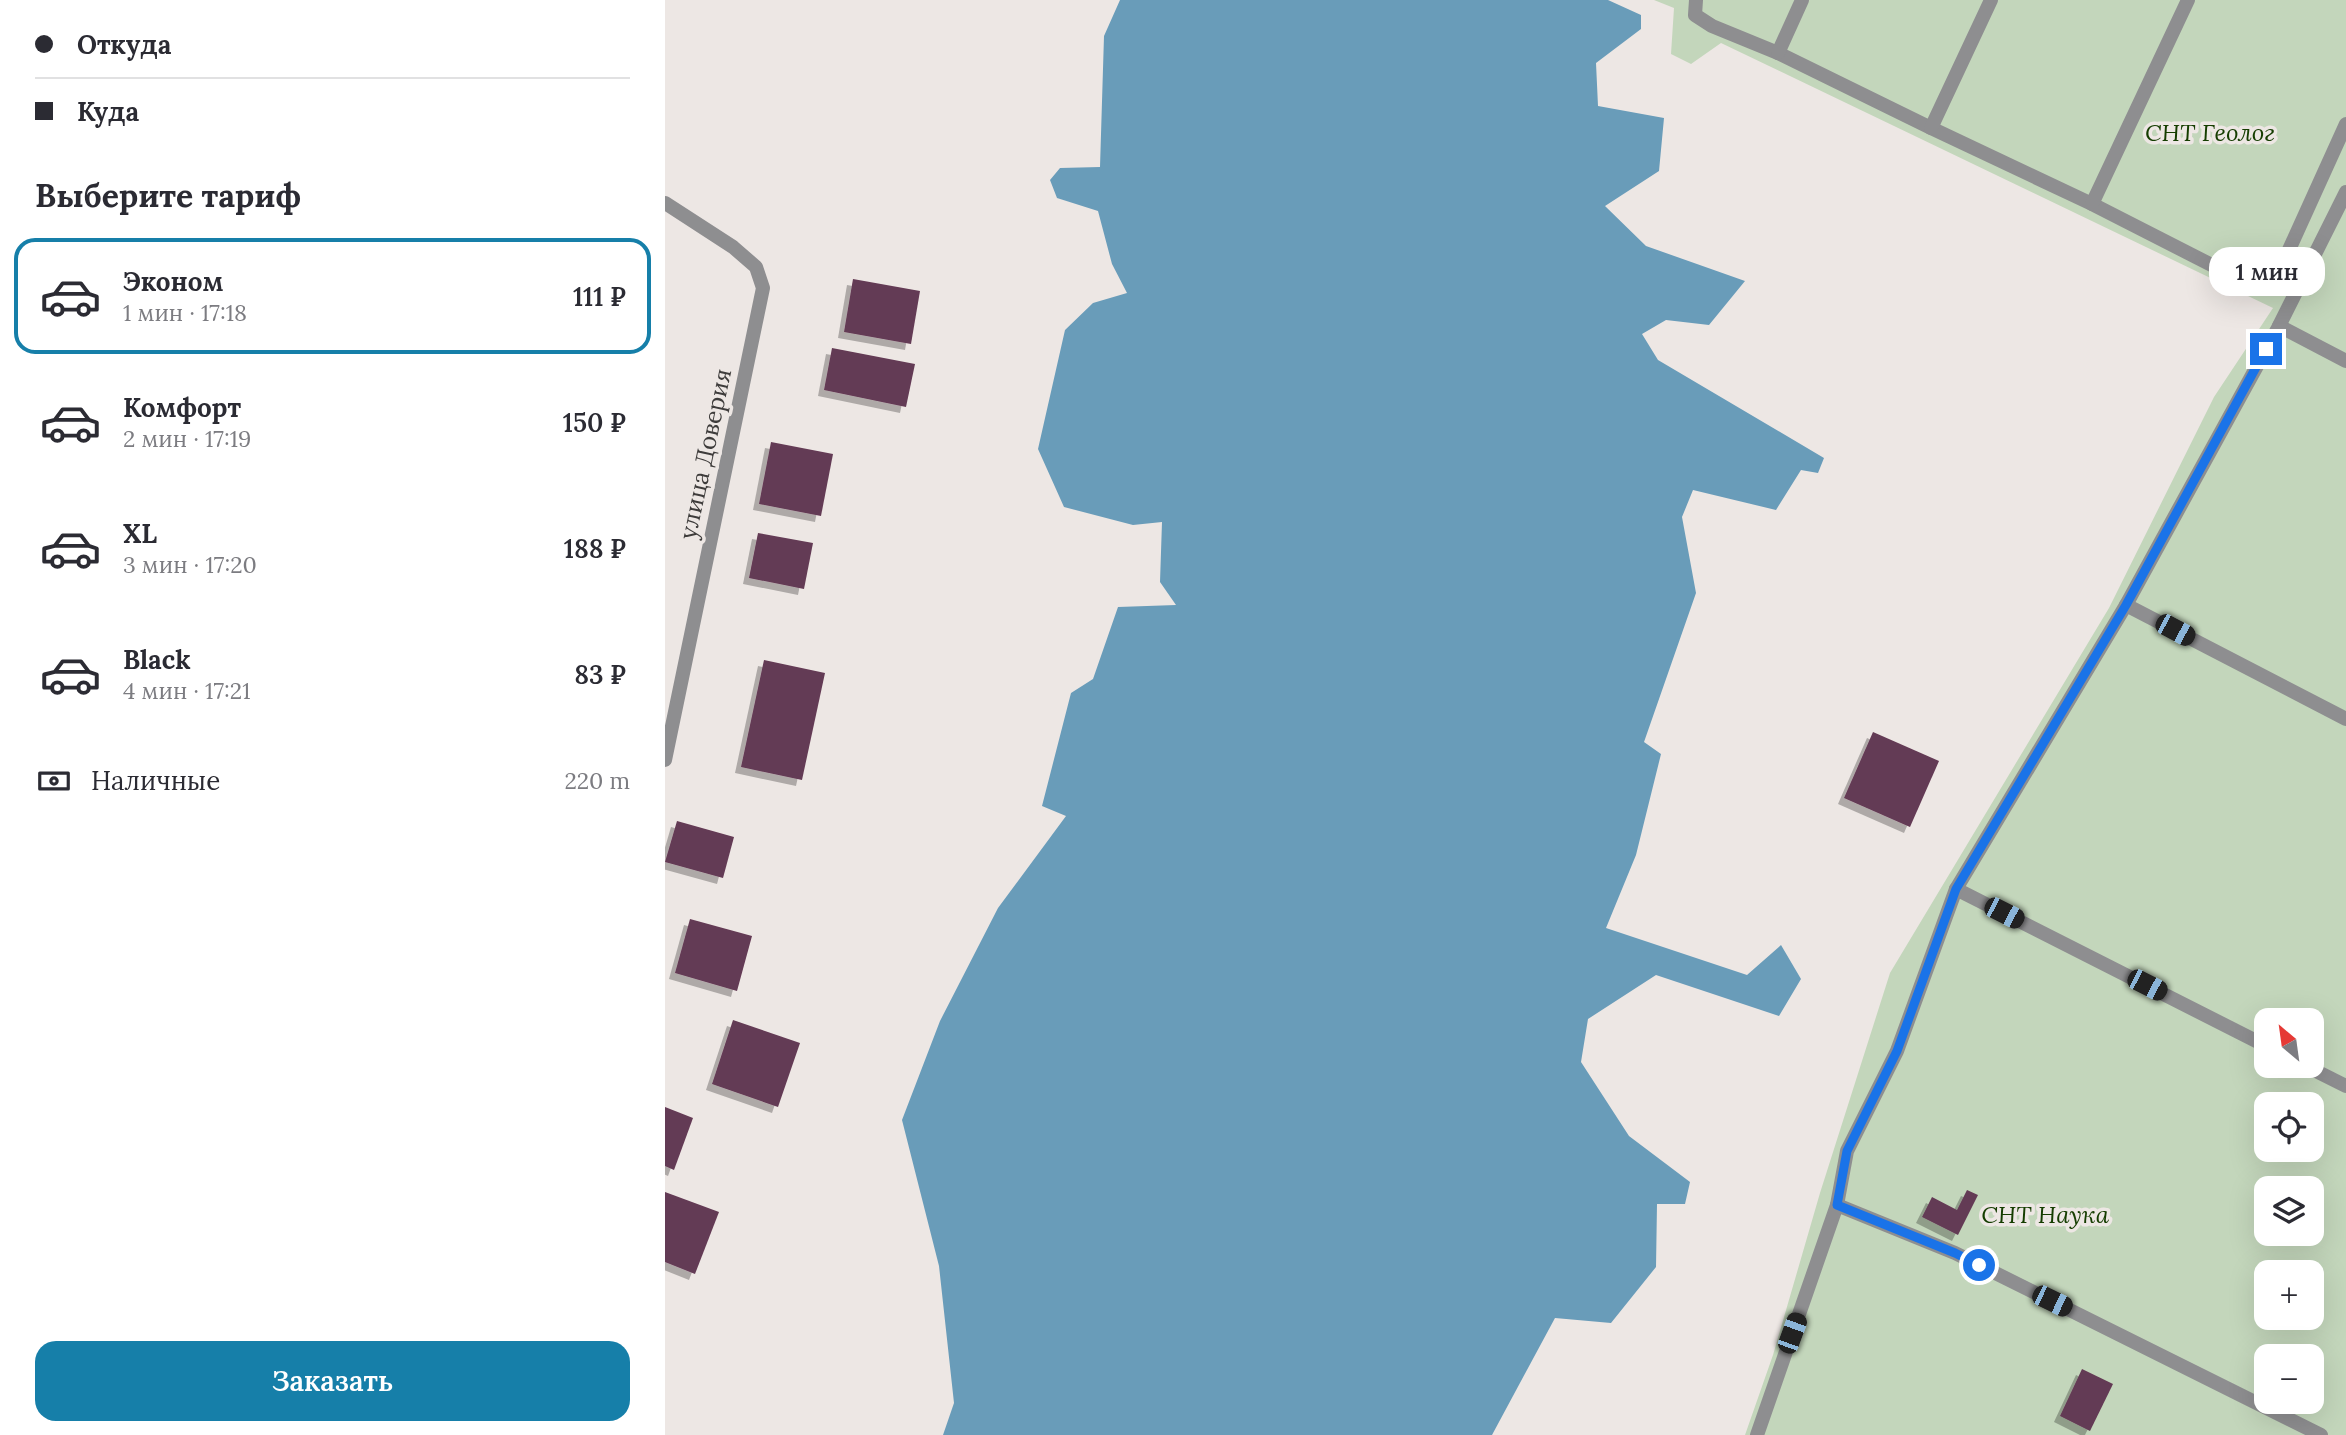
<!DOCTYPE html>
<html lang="ru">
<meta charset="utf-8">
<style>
body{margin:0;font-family:Lora,serif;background:#f2f2f3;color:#2b2b33;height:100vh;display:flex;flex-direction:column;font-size:26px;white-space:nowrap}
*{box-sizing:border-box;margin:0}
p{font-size:23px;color:#7c7c81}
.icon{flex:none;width:38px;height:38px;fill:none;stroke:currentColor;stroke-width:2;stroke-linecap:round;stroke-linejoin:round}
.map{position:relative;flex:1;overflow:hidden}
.drawer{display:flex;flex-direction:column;background:#fff;width:665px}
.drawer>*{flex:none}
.guide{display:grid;align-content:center;height:154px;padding:0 35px;background:#fff}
.needle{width:46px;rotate:331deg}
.tools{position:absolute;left:1589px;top:1008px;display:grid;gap:14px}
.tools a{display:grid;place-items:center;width:70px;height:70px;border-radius:14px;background:#fff;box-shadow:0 7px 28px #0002;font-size:35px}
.end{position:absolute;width:32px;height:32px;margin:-16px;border:9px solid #1a73e8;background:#fff;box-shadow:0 0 0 4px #fff}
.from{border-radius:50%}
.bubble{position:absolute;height:49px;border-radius:21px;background:#fff;box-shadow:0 7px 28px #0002;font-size:23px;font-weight:600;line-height:49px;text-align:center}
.car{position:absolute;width:21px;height:42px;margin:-21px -10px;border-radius:9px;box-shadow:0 0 5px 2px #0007;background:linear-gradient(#222 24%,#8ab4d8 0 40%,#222 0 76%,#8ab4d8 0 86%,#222 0)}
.guide b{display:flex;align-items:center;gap:24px;height:66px;font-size:26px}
.guide b+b{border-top:2px solid #e1e1e2}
.guide i{width:18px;height:18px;background:#2b2b33}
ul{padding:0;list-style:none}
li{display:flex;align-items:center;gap:21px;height:116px;margin:0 14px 10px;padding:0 21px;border:4px solid transparent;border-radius:21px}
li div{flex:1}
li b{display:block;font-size:26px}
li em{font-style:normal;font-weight:600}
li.selected{border-color:#167fa9}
li>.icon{width:63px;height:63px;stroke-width:1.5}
h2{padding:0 35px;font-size:32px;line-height:84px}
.pay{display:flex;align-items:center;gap:18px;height:77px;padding:0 35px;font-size:26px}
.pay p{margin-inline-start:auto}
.action{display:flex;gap:14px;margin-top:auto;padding:14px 35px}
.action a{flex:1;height:80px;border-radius:21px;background:#167fa9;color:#fff;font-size:28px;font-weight:600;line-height:80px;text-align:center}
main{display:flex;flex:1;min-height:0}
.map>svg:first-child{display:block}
.green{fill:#c3d6bb;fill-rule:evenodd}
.water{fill:#699cb9}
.building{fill:#643a54;filter:url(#shadow)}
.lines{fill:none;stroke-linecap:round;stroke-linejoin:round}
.service{stroke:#8e8e90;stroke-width:14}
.minor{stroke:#8e8e90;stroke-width:14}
.route{stroke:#1a73e8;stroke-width:9}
.labels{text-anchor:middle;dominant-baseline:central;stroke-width:7;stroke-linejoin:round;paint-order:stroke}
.park-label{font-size:24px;font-style:italic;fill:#153d00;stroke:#ede7e4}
.street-label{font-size:24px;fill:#3e3c3b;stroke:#ede7e4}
</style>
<main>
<section class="drawer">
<div class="guide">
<b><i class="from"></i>Откуда</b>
<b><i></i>Куда</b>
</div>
<h2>Выберите тариф</h2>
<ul>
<li class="selected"><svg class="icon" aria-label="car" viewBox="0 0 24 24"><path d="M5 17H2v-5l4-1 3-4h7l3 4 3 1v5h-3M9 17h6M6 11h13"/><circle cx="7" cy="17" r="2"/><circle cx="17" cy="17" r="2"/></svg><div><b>Эконом</b><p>1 мин · 17:18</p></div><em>111 ₽</em></li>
<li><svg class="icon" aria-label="car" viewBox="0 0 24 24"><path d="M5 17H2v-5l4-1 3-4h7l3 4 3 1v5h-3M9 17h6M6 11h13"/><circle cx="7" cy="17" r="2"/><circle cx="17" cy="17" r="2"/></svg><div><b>Комфорт</b><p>2 мин · 17:19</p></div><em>150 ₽</em></li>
<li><svg class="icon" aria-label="car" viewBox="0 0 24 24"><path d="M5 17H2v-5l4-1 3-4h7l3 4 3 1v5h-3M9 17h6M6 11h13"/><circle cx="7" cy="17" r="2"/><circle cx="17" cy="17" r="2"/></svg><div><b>XL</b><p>3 мин · 17:20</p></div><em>188 ₽</em></li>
<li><svg class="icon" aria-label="car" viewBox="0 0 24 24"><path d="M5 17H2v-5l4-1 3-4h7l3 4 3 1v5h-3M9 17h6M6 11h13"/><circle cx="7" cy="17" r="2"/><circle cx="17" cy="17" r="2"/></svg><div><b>Black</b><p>4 мин · 17:21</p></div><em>83 ₽</em></li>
</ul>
<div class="pay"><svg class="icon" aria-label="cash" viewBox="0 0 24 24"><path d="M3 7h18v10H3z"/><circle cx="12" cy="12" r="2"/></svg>Наличные<p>220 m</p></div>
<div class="action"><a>Заказать</a></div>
</section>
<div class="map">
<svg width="1681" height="1435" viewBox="0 0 1681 1435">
<defs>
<filter id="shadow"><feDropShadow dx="-6" dy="6" stdDeviation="0" flood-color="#0004"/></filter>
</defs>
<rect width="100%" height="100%" fill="#ede7e4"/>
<path class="green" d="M989 0H1681V1435H1080L1108 1355 1155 1193 1225 973 1444 608 1549 397 1608 308 1056 43 1026 64 1006 54 1009 8ZM1601 1020H1647V1066H1601ZM1601 1104H1647V1150H1601ZM1601 1188H1647V1234H1601ZM1601 1272H1647V1318H1601ZM1601 1356H1647V1402H1601Z"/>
<path class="water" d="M455 0H943L976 15V29L931 63 933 106 999 118 994 171 940 206 981 246 1080 281 1044 325 1001 320 977 334 993 360 1159 458 1153 473 1136 470 1111 510 1028 490 1017 517 1031 593 979 742 996 754 971 855 941 928 1082 975 1116 945 1136 979 1114 1016 991 975 923 1019 916 1062 964 1136 1025 1182 1020 1204H992L991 1267 946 1323 890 1318 827 1435H278L289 1403 274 1266 237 1120 275 1021 333 908 401 816 377 806 406 693 428 679 453 607 511 605 495 582 497 522 468 525 399 507 373 449 400 330 428 303 462 293 447 264 433 211 392 198 385 180 395 168 435 167 439 36Z"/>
<g class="building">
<path d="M188 279 255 291 246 344 179 332Z"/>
<path d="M167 348 250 364 241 407 159 390Z"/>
<path d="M106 442 168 454 156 516 94 504Z"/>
<path d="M93 533 148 543 139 589 84 578Z"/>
<path d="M99 660 160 673 137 780 76 767Z"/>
<path d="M1208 732 1274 761 1245 827 1179 798Z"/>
<path d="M12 821 69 837 58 878 0 862Z"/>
<path d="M25 919 87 936 72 991 10 973Z"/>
<path d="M68 1020 135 1043 113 1107 47 1084Z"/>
<path d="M0 1107 28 1118 9 1170 0 1166Z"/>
<path d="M1302 1190 1313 1195 1293 1235 1257 1217 1267 1197 1292 1210Z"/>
<path d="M0 1192 54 1212 30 1274 0 1262Z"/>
<path d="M1417 1369 1448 1384 1425 1431 1395 1416Z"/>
</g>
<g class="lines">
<g class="service">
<path d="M1031 0 1030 15 1047 26 1113 53 1266 128 1427 204 1578 281 1601 284 1618 263 1681 124"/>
<path d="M1113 53 1137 0"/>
<path d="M1266 128 1326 0"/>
<path d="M1427 204 1523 0"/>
<path d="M1614 326 1681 361"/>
<path d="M1461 605 1681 719"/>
<path d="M1291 889 1601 1046"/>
<path d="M1641 1066 1681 1086"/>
<path d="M1172 1205 1290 1253 1656 1435"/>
<path d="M1092 1435 1172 1205 1182 1151 1232 1051 1291 889 1461 605 1614 326 1681 192"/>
</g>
<path class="minor" d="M0 203 68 247 91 267 98 288 0 760"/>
</g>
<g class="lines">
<path class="route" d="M1314 1265 1290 1253 1172 1205 1182 1151 1232 1051 1291 889 1461 605 1601 349"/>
</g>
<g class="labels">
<g class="park-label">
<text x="1545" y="132">СНТ Геолог</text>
<text x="1380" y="1214">СНТ Наука</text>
</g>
<g class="street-label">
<text transform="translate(40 454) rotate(-78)">улица Доверия</text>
</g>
</g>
</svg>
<div class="tools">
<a><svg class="needle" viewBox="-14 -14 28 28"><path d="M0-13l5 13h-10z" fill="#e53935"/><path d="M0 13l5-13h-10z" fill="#7c7c81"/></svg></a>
<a><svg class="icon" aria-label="locate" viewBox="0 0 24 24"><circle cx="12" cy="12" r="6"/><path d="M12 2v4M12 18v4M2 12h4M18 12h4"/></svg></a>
<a><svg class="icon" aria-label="layers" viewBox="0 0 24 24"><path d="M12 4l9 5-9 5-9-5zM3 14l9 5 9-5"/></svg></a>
<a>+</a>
<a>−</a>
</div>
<i class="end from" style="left:1314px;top:1265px"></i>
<i class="end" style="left:1601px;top:349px"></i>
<div class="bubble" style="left:1544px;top:247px;width:116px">1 мин</div>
<i class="car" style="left:1510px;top:630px;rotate:118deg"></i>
<i class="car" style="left:1339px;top:913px;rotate:117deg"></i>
<i class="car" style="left:1482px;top:985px;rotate:117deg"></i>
<i class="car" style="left:1387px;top:1301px;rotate:116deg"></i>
<i class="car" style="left:1127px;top:1333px;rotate:20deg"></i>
</div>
</main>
